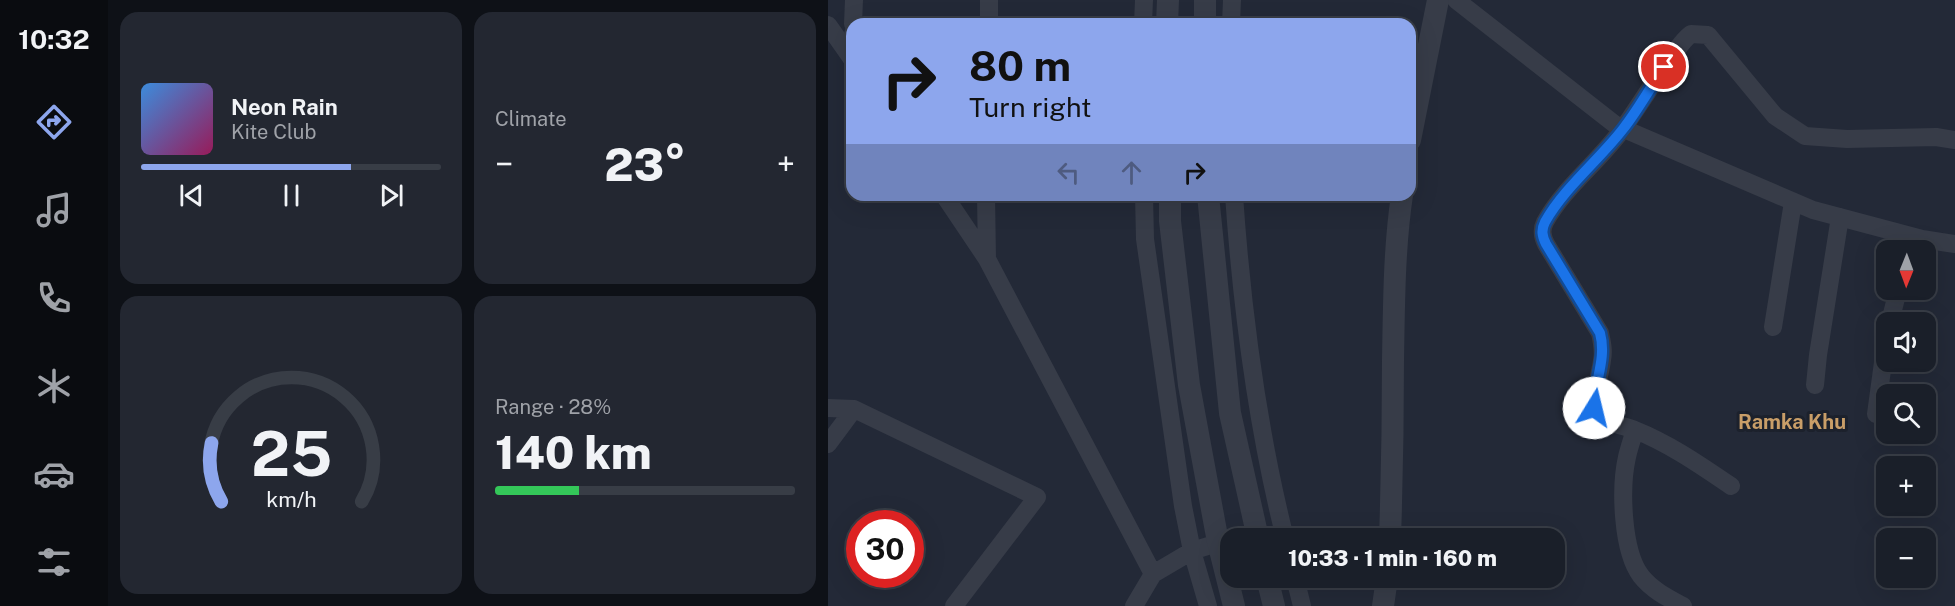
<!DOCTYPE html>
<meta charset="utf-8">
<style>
body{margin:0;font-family:"Public Sans",sans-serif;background:#232731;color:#f1f3f6;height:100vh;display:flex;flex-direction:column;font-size:22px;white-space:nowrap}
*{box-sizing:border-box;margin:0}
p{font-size:20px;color:#9fa2a8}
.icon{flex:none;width:33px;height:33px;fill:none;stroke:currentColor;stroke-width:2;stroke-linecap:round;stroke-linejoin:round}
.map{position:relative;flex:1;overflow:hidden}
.side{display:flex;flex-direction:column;gap:12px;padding:12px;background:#0e1117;width:720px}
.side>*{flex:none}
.hud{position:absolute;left:18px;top:18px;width:570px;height:183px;border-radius:18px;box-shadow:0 6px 24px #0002,0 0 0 2px #383d46;background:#8da6ed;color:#111;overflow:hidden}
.needle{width:39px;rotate:181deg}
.buttons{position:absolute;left:1048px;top:240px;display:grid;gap:12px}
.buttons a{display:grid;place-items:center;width:60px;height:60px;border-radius:12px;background:#1a1f29;box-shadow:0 6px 24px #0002,0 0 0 2px #383d46;font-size:30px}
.speed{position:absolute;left:18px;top:510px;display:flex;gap:12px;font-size:30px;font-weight:700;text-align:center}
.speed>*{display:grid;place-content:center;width:78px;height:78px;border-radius:50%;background:#1a1f29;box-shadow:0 6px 24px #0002,0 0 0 2px #383d46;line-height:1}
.speed .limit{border:9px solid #d22;background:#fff;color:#111}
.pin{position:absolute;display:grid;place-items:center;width:51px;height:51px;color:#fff;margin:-26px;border:3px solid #fff;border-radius:50%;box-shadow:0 2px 6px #0007}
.me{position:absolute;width:66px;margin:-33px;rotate:9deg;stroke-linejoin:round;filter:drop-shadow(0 0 4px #0008)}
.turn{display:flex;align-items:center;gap:21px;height:126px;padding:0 24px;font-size:27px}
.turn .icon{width:78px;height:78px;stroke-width:2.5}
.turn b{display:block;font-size:42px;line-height:51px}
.lanes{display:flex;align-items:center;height:57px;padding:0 24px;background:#0003;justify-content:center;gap:30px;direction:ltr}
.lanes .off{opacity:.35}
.big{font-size:45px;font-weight:800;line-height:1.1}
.side .widget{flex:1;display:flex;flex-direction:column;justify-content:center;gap:9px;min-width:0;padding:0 21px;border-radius:18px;background:#232731}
.side .dial{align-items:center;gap:0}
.dial svg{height:156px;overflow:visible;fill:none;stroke:#383d46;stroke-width:7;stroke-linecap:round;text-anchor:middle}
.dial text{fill:#f1f3f6;stroke:none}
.song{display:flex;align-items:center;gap:18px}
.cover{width:72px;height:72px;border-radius:9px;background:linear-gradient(135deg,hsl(210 70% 55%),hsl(330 70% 35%))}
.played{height:6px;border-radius:3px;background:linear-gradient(90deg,#8da6ed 70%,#383d46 70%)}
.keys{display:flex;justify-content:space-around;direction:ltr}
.heat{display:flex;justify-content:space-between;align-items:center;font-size:33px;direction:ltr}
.charge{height:9px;border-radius:4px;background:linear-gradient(90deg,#34c759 28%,#383d46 0)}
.side .tiles{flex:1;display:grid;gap:12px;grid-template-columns:repeat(2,1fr)}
.trip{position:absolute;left:392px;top:528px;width:345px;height:60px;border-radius:18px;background:#1a1f29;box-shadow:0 6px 24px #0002,0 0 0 2px #383d46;font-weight:800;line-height:60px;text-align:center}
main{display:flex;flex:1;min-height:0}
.menu{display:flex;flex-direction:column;width:108px;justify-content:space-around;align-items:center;background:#0a0c10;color:#9fa2a8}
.menu .icon{width:42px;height:42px}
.menu .current{color:#8da6ed}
.menu b{font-size:27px;color:#f1f3f6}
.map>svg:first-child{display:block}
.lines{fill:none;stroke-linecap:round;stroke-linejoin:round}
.minor{stroke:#373c48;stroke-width:18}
.tertiary{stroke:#373c48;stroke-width:22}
.route-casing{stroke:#114b97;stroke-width:15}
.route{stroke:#1a73e8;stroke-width:10}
.labels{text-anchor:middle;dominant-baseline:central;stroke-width:6;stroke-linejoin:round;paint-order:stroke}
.quarter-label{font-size:20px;font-weight:bold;fill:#c99e68;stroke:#1c212c}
</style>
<main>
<nav class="menu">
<b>10:32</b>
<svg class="icon current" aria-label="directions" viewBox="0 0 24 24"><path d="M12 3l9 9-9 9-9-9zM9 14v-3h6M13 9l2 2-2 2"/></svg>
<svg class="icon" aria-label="music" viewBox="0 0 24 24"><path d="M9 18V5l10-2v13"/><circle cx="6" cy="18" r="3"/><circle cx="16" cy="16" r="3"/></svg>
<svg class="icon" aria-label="phone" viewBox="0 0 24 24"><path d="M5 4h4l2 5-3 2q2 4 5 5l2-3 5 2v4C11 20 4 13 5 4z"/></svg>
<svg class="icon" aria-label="climate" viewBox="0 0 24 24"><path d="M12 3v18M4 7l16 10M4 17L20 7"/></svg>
<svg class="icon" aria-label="car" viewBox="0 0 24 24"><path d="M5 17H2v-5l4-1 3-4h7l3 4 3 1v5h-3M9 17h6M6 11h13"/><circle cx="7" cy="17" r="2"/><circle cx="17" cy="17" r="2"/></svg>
<svg class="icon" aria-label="filters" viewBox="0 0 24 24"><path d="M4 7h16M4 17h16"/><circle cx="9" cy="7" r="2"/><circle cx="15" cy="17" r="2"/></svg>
</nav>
<section class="side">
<div class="tiles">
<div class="widget">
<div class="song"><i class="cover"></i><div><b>Neon Rain</b><p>Kite Club</p></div></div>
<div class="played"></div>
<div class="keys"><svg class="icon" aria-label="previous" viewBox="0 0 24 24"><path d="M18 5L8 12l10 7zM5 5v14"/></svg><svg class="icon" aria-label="pause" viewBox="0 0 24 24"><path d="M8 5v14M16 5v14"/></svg><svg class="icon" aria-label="next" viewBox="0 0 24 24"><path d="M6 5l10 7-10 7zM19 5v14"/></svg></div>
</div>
<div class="widget"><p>Climate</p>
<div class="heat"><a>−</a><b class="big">23°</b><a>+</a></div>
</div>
<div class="widget dial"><svg viewBox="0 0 100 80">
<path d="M14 69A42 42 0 1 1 86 69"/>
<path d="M14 69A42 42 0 0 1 9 39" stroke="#8da6ed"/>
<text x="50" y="56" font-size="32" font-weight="700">25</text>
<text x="50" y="72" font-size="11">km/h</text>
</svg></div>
<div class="widget"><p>Range · 28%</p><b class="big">140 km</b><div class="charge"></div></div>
</div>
</section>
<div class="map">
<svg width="1127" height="606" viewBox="0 0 1127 606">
<rect width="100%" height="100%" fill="#232937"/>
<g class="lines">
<path class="minor" d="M 628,0 L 789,126 L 985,210 L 1094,239 L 1127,244
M 25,24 L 26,0
M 161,24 L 161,0
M 315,24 L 316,0
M 403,24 L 404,0
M 0,25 L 24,59
M 116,195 L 159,259 L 325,574
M 158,195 L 159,259
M 316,195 L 317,239 L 355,506 L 364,551 L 380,606
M 406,195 C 414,311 429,426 457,538
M 1062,322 L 1070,290
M 945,327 L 965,202
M 987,385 L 990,355 L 1012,217
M 0,408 L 26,409 L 209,497 L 126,606
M 1048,414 L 1059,333
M 807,430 C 804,439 801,448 799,457 C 792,488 794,551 813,576 C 824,590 840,598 855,606
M 0,444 L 26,409
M 903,486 C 872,465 842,444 807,430 C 797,426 770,421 767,410 C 763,399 773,373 774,360 C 776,351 774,342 772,333 L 718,244 C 714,236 713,230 717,222 C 737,186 773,160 796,127 C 813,103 828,78 845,55 C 851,47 855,40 863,34 L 880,35 L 947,116 L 977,136 L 1019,139 L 1108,137 L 1127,140
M 467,578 L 474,606
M 306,606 L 325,574 L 364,551 L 402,539"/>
<path class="tertiary" d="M 377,0 L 377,24
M 339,24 L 340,0
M 582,140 L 610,0
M 342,195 L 342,221 L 361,385 L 390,542 L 406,606
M 380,195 L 402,413 L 430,538
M 562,538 C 564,479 565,419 565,360 C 566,305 566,249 574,195
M 439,578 L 446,606
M 555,606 L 559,578"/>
</g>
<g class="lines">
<defs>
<path id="route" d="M 766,408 C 766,382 779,359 772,333 L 718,244 C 714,236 713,230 717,222 C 736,188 771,160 795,129 C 810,110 822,88 836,67"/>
</defs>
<use href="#route" class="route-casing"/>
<use href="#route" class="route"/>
</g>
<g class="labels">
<g class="quarter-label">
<text x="964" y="422">Ramka Khu</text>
</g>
</g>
</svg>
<div class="buttons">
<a><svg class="needle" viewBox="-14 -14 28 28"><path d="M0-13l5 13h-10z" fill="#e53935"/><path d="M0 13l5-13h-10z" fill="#9fa2a8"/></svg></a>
<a><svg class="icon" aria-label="sound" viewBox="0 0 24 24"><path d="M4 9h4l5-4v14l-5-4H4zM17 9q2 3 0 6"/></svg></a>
<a><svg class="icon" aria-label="search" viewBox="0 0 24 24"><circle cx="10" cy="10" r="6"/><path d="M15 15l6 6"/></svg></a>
<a>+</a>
<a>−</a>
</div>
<div class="speed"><div class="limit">30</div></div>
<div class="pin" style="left:836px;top:67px;background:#d93025"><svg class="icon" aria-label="arrive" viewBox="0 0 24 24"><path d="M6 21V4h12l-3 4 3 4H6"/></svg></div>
<svg class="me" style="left:766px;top:408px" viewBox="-20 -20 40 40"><circle r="19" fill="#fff"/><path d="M0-13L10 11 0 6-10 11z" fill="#1a73e8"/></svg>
<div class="trip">10:33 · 1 min · 160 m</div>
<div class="hud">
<div class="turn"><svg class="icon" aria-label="right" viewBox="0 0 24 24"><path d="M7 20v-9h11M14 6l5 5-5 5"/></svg><div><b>80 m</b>Turn right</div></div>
<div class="lanes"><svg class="icon off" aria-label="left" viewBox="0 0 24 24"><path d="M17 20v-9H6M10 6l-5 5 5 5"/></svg><svg class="icon off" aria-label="ahead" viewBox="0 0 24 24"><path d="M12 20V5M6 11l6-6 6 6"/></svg><svg class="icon" aria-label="right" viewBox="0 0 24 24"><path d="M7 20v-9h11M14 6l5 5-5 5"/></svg></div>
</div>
</div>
</main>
